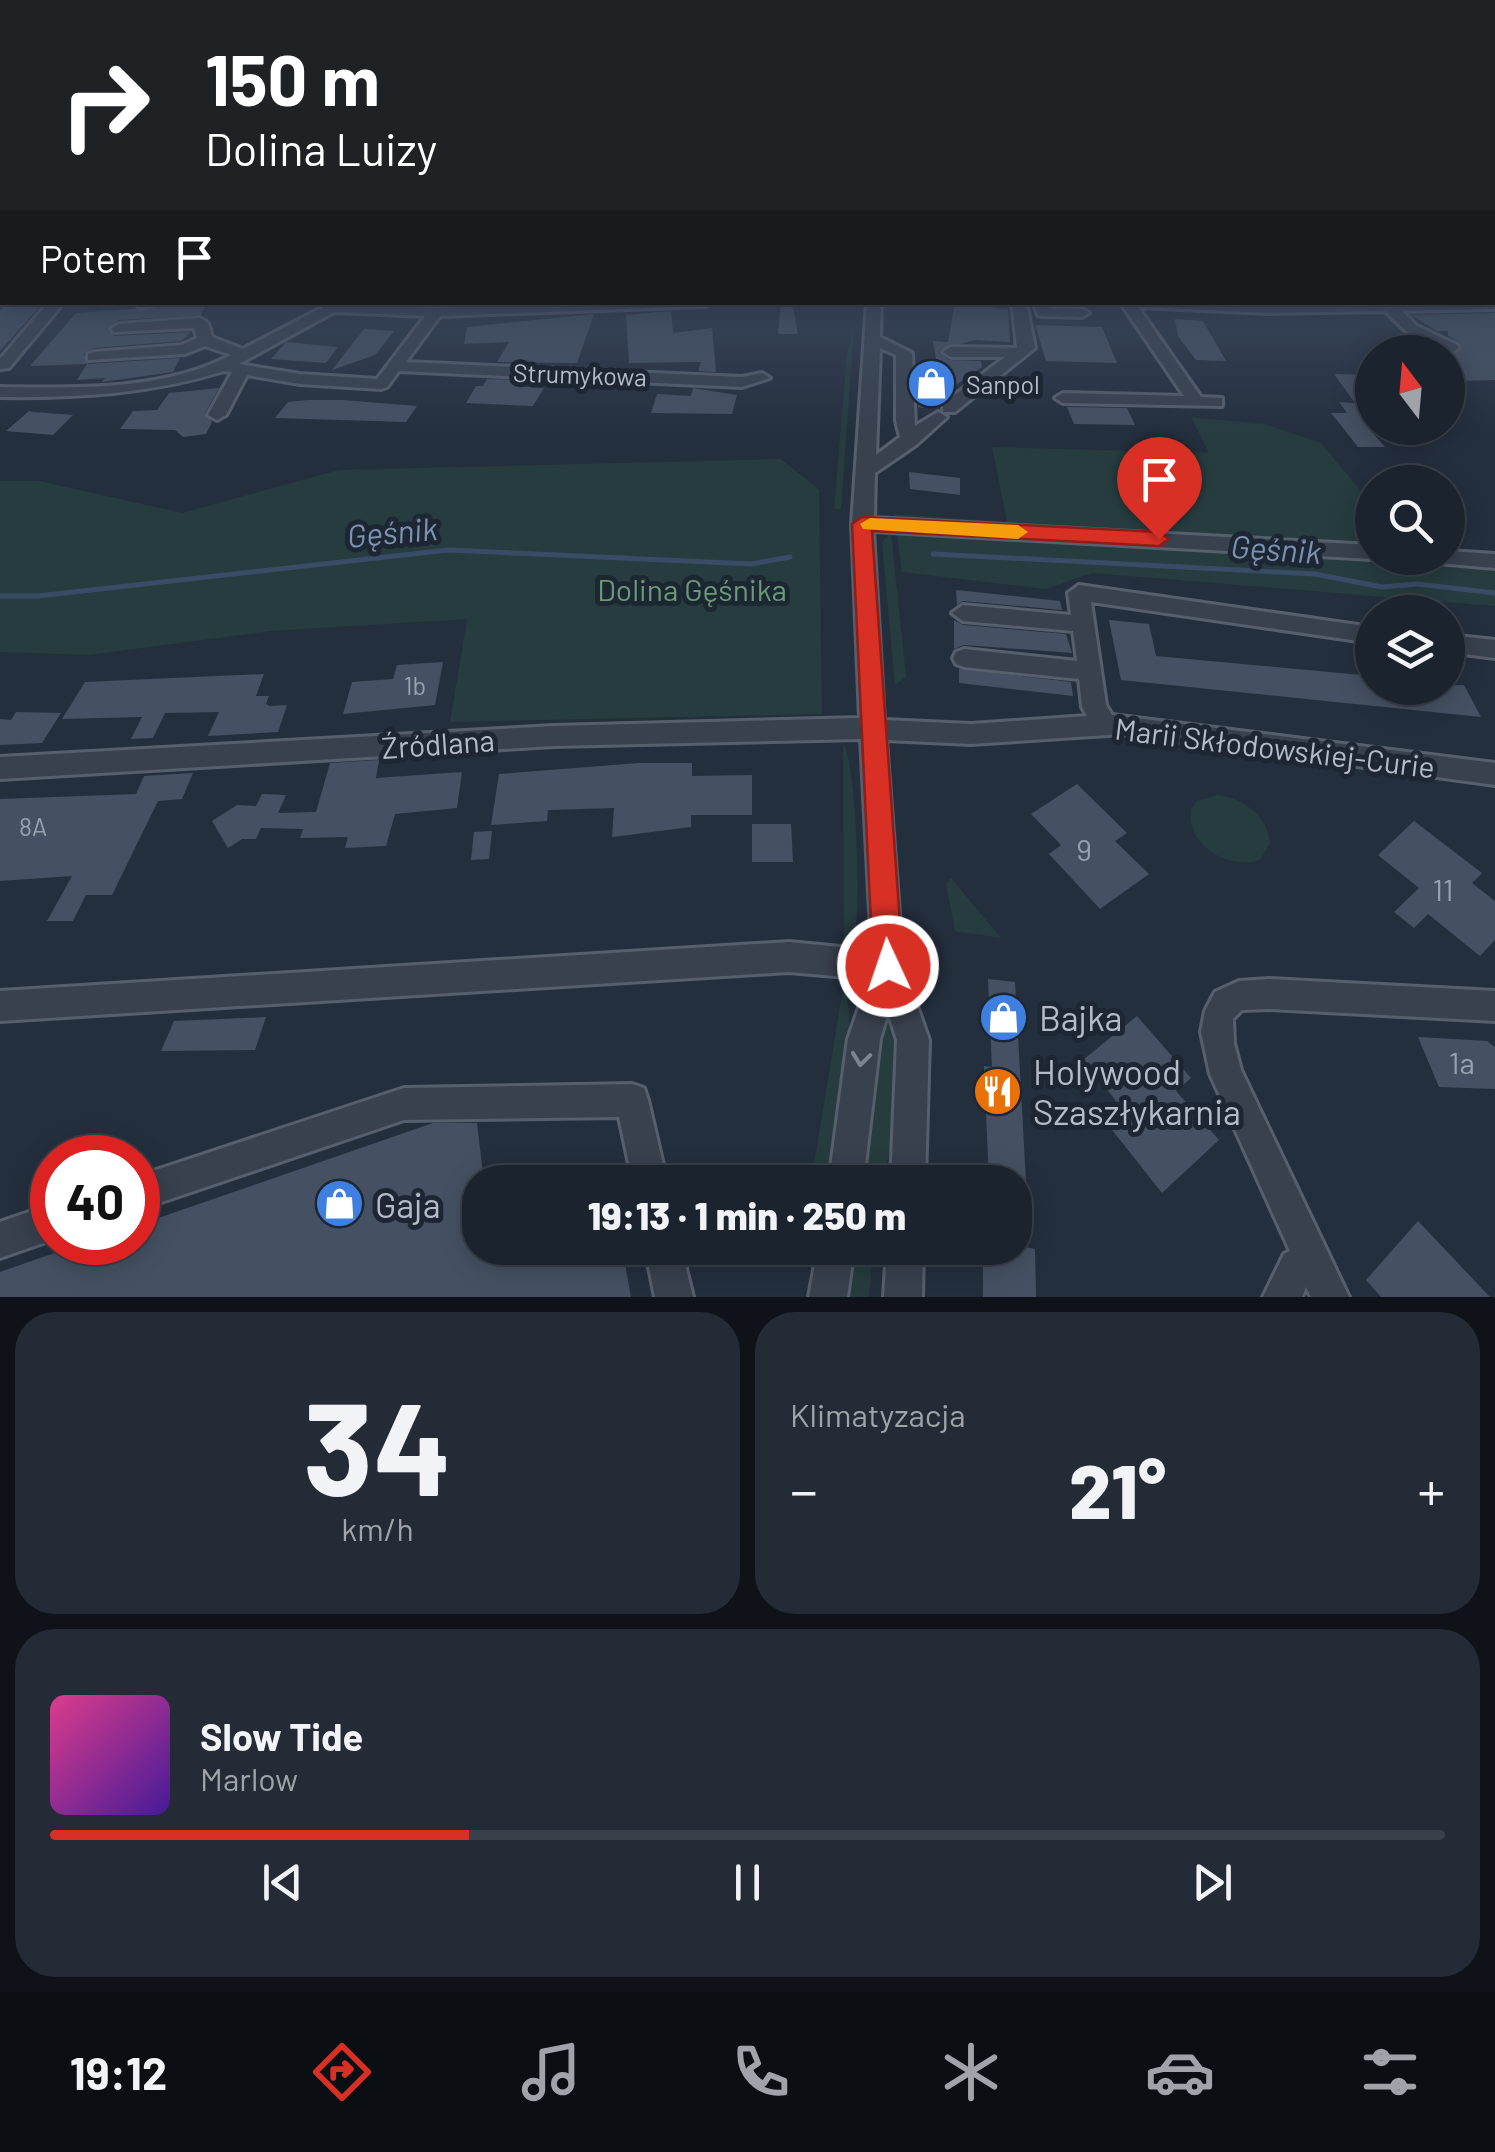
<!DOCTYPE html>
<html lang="pl">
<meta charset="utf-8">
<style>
body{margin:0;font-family:Barlow,sans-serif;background:#242b36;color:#f1f3f6;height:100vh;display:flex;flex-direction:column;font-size:38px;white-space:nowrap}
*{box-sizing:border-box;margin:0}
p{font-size:32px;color:#a0a4aa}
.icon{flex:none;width:55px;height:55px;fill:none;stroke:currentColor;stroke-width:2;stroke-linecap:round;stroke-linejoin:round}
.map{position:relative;height:1297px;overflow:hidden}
.side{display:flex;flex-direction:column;gap:15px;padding:15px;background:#0f1319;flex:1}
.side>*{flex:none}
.top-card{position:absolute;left:0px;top:0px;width:1495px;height:305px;box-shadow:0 5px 25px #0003,0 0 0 2px #39404a;background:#202124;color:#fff;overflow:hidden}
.needle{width:65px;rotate:344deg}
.buttons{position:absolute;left:1355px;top:335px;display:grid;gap:20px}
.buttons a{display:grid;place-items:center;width:110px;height:110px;border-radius:50%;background:#1b232e;box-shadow:0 5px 25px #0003,0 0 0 2px #39404a;font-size:50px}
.speed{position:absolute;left:30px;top:1135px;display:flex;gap:20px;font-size:50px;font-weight:700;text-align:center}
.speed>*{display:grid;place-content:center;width:130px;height:130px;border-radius:50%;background:#1b232e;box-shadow:0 5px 25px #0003,0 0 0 2px #39404a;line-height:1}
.speed .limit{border:15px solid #d22;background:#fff;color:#111}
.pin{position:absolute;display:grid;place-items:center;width:85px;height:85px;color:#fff;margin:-102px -42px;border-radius:50% 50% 50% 0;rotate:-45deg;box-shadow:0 0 10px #0007}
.pin .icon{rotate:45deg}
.me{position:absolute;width:110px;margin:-55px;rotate:357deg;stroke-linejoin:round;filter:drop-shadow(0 0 8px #0008)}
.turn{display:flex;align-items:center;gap:35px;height:210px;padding:0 40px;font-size:45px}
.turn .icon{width:130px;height:130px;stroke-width:2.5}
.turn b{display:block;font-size:70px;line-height:85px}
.then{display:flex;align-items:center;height:95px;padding:0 40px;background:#0003;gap:20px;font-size:38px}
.big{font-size:75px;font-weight:800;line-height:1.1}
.side .tile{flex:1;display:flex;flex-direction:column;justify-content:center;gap:15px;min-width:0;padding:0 35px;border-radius:40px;background:#242b36}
.side .dial{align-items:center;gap:0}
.dial b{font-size:130px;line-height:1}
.song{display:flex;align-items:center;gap:30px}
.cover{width:120px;height:120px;border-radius:15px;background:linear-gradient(135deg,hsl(330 70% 55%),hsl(260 70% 35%))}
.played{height:10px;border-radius:5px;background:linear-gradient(90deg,#d93025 30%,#39404a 30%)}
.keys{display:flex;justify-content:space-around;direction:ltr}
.heat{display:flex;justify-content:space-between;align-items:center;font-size:55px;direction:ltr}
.side .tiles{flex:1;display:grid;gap:15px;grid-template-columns:1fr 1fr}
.tile:last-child{grid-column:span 2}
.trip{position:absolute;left:462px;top:1165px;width:570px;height:100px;border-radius:40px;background:#1b232e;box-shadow:0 5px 25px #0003,0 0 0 2px #39404a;font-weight:800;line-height:100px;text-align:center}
.dock{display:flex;height:160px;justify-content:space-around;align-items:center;background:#0b0e12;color:#a0a4aa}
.dock .icon{width:70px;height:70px}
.dock .on{color:#d93025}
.dock b{font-size:45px;color:#f1f3f6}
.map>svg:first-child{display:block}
.green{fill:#263c3f}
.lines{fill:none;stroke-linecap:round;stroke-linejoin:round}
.stream{stroke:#394c67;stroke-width:5}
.building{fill:#455162}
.minor-casing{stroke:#565f6c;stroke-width:6}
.minor{fill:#38414e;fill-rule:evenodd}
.oneway{stroke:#7c8592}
.route{fill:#d93025;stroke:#8d1f18;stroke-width:2.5}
.slow{fill:#f59e0b}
.labels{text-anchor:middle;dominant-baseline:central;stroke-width:10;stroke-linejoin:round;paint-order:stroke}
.far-street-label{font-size:25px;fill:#b4bcc9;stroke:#1d2633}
.far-poi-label{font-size:25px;fill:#b4bcc9;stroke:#1d2633;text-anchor:start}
.number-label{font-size:25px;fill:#98a1af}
.park-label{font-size:30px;fill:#6b9a76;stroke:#1d2633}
.street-label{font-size:30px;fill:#b4bcc9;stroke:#1d2633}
.near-number-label{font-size:30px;fill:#98a1af}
.water-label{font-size:32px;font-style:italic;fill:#7c92b1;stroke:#1d2633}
.near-poi-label{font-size:35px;fill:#b4bcc9;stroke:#1d2633;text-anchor:start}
</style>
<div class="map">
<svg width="1495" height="1297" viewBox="0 0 1495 1297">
<rect width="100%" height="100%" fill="#242f3e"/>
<path class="green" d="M 854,327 L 841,509 L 834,509 L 847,355 Z
M 1191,417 L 1264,424 L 1321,443 L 1372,504 L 1372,558 L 1448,557 L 1495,566 L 1495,606 L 1092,573 L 1046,589 L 902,572 L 894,514 L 1007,522 L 992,447 L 1209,453 Z
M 781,459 L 819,490 L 822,714 L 450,722 L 467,619 L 271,631 L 88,655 L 0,652 L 0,481 L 39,481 L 182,513 L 339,470 Z
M 891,532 L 906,677 L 895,685 L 882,542 Z
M 843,744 C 856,759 862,914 854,935 C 852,943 850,943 844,947 Z
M 1217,795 C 1244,799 1267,815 1270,843 L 1260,860 C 1227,870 1186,846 1191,809 L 1197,801 Z
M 951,878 L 1001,938 L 955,931 L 946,884 Z
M 843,988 C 861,1014 834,1148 824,1182 L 811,1182 Z
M 885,1001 C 908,1054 895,1127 883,1182 L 863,1182 Z
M 854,1248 L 873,1248 L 869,1297 L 848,1297 Z"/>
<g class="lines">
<path class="stream" d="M 933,554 L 1315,574 L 1382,587 L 1417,584 L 1495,593
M 0,596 L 38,596 L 448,550 L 751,564 L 790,557"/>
</g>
<path class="building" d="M 9,302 L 44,302 L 0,351 L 0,311 Z
M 781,302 L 792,302 L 798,334 L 778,334 Z
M 955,302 L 993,302 L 993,308 L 1008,309 L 1010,342 L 976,340 L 941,349 L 939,353 L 949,360 L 981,361 L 982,367 L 923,408 L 918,407 L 917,372 L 923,373 L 919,366 L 937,364 L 933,341 L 948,342 Z
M 206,304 L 201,315 L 119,320 L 107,329 L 114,336 L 191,332 L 181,341 L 94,348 L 84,354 L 88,364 L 180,358 L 173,372 L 102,382 L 105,378 L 77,380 L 87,364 L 30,366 L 76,313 Z
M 671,311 L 673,333 L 712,328 L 716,372 L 698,371 L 701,362 L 629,363 L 626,315 Z
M 1495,313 L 1495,380 L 1456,381 L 1448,373 L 1448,355 L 1461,351 L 1460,343 L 1448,336 L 1448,331 L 1437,331 L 1411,315 Z
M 594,314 L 577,363 L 497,362 L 509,342 L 464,344 L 467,327 Z
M 1175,319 L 1203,321 L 1226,361 L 1196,360 L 1178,336 Z
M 1035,325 L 1102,327 L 1117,363 L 1046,361 Z
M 364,329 L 394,331 L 375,355 L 332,370 Z
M 286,342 L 338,347 L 326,363 L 271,359 Z
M 1334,374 L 1372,375 L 1372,432 L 1385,447 L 1358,447 L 1331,413 L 1347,413 L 1339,402 L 1355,403 Z
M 487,379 L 515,380 L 515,386 L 544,388 L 533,406 L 466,403 L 476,386 L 483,386 Z
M 219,388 L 205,413 L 212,422 L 206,434 L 183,437 L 175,430 L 120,429 L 133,411 L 157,410 L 169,393 Z
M 693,388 L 737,395 L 732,414 L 651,413 L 657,394 L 691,396 Z
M 307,400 L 343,400 L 417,406 L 406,422 L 275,418 L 288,402 Z
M 1067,407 L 1127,408 L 1135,425 L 1074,424 Z
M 29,411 L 34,412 L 73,415 L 53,435 L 6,431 Z
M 909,472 L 960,478 L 960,495 L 910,489 Z
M 956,590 L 1060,601 L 1062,610 L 963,601 L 957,605 Z
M 954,620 L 963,625 L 1066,634 L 1072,653 L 964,645 L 954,649 Z
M 1109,620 L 1149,624 L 1156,656 L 1372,676 L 1372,688 L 1464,685 L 1481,717 L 1121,680 Z
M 443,662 L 435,705 L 343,714 L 352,682 L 393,679 L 397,665 Z
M 959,669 L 1071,682 L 1073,696 L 959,683 Z
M 264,674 L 256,696 L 269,696 L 266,704 L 270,706 L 287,705 L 278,732 L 208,736 L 219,712 L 165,713 L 153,738 L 131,739 L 142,717 L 62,719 L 85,682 Z
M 16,712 L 61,713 L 42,743 L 0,745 L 0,719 L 11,720 Z
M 379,760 L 376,778 L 462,772 L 457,808 L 395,814 L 386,846 L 345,848 L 348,837 L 300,838 L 303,829 L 261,828 L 256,839 L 242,839 L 228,848 L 212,821 L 237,805 L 256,806 L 262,794 L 286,795 L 278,813 L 316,812 L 330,763 Z
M 639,763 L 692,763 L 692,776 L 752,775 L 752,815 L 691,815 L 691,827 L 612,837 L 614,808 L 548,810 L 547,821 L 491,825 L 499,774 Z
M 193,773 L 182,799 L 158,801 L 112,895 L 86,895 L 73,921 L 47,921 L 72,876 L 0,881 L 0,799 L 136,794 L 144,776 Z
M 1077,784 L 1127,833 L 1115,841 L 1149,874 L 1100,909 L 1049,854 L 1061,845 L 1031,814 Z
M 1414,821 L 1482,873 L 1472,883 L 1495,901 L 1495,940 L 1480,956 L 1428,914 L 1414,928 L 1394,912 L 1419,888 L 1378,855 Z
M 752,824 L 791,824 L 793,862 L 752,862 Z
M 492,831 L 489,859 L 471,860 L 474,832 Z
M 988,979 L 1015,982 L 1026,1182 L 989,1182 L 984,1066 L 992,1067 Z
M 1137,1016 L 1191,1078 L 1176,1091 L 1219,1140 L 1162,1193 L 1105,1121 L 1121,1107 L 1083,1060 Z
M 266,1017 L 255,1050 L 161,1051 L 174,1021 Z
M 1418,1037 L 1487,1041 L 1495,1047 L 1495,1089 L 1439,1087 Z
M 433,1123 L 477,1123 L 484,1182 L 480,1182 L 480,1248 L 622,1248 L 631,1297 L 0,1297 L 0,1272 L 86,1242 L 138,1242 L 138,1225 Z
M 1418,1221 L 1490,1297 L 1381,1297 L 1366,1280 Z
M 1015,1245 L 1035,1249 L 1036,1297 L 983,1297 L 983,1248 Z"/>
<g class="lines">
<defs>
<path id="minor" d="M 0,270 L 2,270 L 2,278 L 0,278 Z
M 1492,301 L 1495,309 L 1402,311 L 1417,326 L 1457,345 L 1459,348 L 1451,353 L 1407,332 L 1385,311 L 1269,313 L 1138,307 L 1201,397 L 1222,398 L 1222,406 L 1063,403 L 1055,398 L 1063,393 L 1184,396 L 1120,302 L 1269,305 Z
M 49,302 L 64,302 L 9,368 L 0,369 L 0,359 Z
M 134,302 L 167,302 L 140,308 Z
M 573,302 L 713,302 L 706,306 L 440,316 L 406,362 L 742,377 L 762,373 L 770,378 L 742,387 L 399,371 L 387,387 L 381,389 L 300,384 L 247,375 L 226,415 L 217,420 L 208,415 L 232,372 L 224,371 C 151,394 76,398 0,397 L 0,387 C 74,388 164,391 231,355 L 205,346 L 185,354 L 88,360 L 88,354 L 94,352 L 182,345 L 197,338 L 194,328 L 114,332 L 111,329 L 119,324 L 200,318 L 208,323 L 212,337 L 243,349 L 331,303 L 436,308 ZM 334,312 L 425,316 L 377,379 L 300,374 L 239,364 Z
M 867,302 L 881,302 L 880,337 L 912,353 L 915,426 L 938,412 L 947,417 L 916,445 L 875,473 L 874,518 L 1372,545 L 1372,558 L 1377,558 L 1372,559 L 873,531 L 884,720 L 971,724 L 1087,716 L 1082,707 L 1079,679 L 964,667 L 956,664 L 953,658 L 956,652 L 964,649 L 1077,661 L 1073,631 L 963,621 L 952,613 L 963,605 L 1071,615 L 1068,593 L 1079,585 L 1372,627 L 1372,643 L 1091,602 L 1106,705 L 1112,715 L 1495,763 L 1495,785 L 1123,734 L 971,744 L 886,740 L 903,966 L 929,1040 L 925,1182 L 891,1182 L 897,1040 L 888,1012 L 880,1039 L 863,1182 L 829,1182 L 848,1039 L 869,979 L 789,972 L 0,1021 L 0,991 L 789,942 L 872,950 L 861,739 L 554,746 L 0,779 L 0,757 L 554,726 L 860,718 L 852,524 ZM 880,348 L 896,355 L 896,421 L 900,437 L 876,455 Z
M 1012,302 L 1026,302 L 1035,348 L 955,412 L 943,412 L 943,404 L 1005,357 L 951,357 L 943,352 L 951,347 L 1017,348 Z
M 1033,302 L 1047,302 L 1049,308 L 1082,309 L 1089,313 L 1082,317 L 1043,316 L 1038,315 Z
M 1448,551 L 1495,554 L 1495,568 L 1437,563 L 1434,558 L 1448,558 Z
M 1448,635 L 1495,640 L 1495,658 L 1448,652 Z
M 1269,979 L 1495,991 L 1495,1021 L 1269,1009 L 1242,1010 L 1233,1019 L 1234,1043 L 1241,1070 L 1349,1297 L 1311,1297 L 1306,1287 L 1302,1297 L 1263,1297 L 1284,1254 L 1290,1251 L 1210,1074 L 1201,1032 L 1205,1011 L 1215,992 L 1239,981 Z
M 632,1084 L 644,1088 L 648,1100 L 667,1182 L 633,1182 L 619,1117 L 404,1120 L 138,1210 L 138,1176 L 404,1088 Z
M 52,1204 L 52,1240 L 0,1258 L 0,1222 Z
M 645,1248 L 681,1248 L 693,1297 L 655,1297 Z
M 818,1248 L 854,1248 L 847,1297 L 809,1297 Z
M 887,1248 L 923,1248 L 922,1297 L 884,1297 Z"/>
</defs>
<use href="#minor" class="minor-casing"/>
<use href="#minor" class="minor"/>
</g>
<defs><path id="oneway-chevron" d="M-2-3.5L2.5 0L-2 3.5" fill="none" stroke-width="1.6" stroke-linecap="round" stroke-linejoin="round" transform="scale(2.5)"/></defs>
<use class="oneway" href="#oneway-chevron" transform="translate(861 1059) rotate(97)"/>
<linearGradient id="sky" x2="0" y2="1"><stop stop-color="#141a22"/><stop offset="0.58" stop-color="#3f4d63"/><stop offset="1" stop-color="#3f4d63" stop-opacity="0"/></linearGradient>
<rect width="1495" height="433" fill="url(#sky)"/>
<path class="route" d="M 862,517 L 1159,532 L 1169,539 L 1159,546 L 872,531 L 903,966 L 899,977 L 888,981 L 878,977 L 873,966 L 852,524 Z"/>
<path class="slow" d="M 870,518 L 1018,525 L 1028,532 L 1018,539 L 863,529 L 860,524 Z"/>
<defs>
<symbol id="shop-disc" viewBox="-11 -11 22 22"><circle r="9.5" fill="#3f7fe0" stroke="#1d2633"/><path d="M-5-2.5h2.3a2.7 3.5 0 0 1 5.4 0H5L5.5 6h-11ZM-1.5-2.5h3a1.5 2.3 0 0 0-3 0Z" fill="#fff"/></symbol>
<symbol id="restaurant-disc" viewBox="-11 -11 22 22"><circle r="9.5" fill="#e8710a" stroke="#1d2633"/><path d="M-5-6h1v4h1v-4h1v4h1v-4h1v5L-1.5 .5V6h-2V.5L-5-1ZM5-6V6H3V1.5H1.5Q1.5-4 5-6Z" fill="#fff"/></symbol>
</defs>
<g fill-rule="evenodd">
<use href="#shop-disc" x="904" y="356" width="55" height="55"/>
<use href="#shop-disc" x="976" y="990" width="55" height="55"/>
<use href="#restaurant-disc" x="970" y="1064" width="55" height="55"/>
<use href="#shop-disc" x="312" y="1176" width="55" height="55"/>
</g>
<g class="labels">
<g class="far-street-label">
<text transform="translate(580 374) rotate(2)">Strumykowa</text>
</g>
<g class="far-poi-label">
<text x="966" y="384">Sanpol</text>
</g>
<g class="number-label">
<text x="415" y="685">1b</text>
<text x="33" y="826">8A</text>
</g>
<g class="park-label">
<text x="692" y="589">Dolina Gęśnika</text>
</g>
<g class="street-label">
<text transform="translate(438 743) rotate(-4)">Źródlana</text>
<text transform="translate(1275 747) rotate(7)">Marii Skłodowskiej-Curie</text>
</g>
<g class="near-number-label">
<text x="1084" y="849">9</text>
<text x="1443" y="889">11</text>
<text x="1462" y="1062">1a</text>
</g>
<g class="water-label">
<text transform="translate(392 531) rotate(-5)">Gęśnik</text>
<text transform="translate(1276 548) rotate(4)">Gęśnik</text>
</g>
<g class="near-poi-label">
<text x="1039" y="1017">Bajka</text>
<text x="1033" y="1071">Holywood<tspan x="1033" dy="40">Szaszłykarnia</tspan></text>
<text x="375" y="1204">Gaja</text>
</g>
</g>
</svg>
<div class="buttons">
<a><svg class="needle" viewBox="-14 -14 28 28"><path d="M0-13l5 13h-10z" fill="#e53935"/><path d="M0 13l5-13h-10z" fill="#a0a4aa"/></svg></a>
<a><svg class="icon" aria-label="search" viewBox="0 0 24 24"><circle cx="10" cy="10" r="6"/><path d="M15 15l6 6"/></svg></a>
<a><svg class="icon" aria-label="layers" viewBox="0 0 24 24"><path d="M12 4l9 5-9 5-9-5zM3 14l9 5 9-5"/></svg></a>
</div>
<div class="speed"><div class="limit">40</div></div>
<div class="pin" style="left:1159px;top:539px;background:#d93025"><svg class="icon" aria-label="arrive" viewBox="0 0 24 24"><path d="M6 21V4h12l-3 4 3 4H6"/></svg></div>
<svg class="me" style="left:888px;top:966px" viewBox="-20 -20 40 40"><circle r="17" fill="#d93025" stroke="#fff" stroke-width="3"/><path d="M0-11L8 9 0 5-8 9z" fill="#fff"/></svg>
<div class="trip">19:13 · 1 min · 250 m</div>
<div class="top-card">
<div class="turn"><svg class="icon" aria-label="right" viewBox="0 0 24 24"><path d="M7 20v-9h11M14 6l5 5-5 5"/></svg><div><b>150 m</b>Dolina Luizy</div></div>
<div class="then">Potem<svg class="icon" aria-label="arrive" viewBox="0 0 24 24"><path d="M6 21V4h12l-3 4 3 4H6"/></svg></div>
</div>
</div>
<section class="side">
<div class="tiles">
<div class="tile dial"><b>34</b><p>km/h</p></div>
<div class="tile"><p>Klimatyzacja</p>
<div class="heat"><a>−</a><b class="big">21°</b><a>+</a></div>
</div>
<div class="tile">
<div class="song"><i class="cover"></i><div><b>Slow Tide</b><p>Marlow</p></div></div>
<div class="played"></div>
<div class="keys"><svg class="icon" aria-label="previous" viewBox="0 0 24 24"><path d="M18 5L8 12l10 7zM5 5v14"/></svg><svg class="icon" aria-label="pause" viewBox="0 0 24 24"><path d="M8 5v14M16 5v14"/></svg><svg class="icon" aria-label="next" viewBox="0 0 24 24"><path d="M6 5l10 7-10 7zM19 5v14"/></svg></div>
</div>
</div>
</section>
<nav class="dock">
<b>19:12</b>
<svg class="icon on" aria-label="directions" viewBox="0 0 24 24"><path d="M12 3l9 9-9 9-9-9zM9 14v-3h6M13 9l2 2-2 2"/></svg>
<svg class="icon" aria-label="music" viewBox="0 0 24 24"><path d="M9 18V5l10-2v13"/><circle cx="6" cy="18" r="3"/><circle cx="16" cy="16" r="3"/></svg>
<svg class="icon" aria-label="phone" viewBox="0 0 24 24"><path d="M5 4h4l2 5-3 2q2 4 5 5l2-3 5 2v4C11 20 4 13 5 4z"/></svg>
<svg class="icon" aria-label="climate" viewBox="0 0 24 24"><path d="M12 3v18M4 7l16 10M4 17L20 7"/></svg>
<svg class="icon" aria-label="car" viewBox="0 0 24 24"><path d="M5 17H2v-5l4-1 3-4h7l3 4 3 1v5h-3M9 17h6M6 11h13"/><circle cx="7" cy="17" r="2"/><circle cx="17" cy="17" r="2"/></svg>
<svg class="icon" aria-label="filters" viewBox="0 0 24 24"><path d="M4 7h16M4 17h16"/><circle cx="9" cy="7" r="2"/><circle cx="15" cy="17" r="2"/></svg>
</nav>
